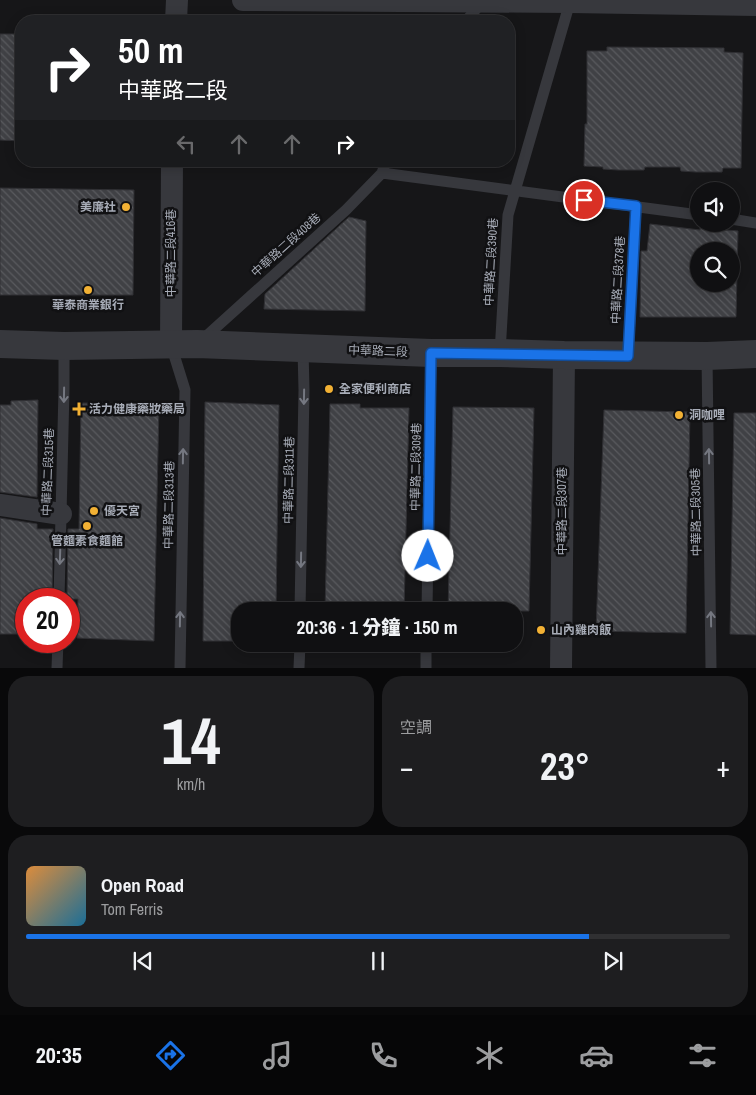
<!DOCTYPE html>
<html lang="zh-TW">
<meta charset="utf-8">
<style>
body{margin:0;font-family:"Archivo Narrow","Noto Sans TC",sans-serif;background:#1e1e20;color:#f1f3f6;height:100vh;display:flex;flex-direction:column;font-size:19px;white-space:nowrap}
*{box-sizing:border-box;margin:0}
p{font-size:16px;color:#9c9d9f}
.icon{flex:none;width:28px;height:28px;fill:none;stroke:currentColor;stroke-width:2;stroke-linecap:round;stroke-linejoin:round}
.map{position:relative;height:668px;overflow:hidden}
.sheet{display:flex;flex-direction:column;gap:8px;padding:8px;background:#09090a;flex:1}
.sheet>*{flex:none}
.guide{position:absolute;left:15px;top:15px;width:500px;height:152px;border-radius:20px;box-shadow:0 2px 12px #0003,0 0 0 1px #303032;background:#202124;color:#fff;overflow:hidden}
.buttons{position:absolute;left:690px;top:182px;display:grid;gap:10px}
.buttons a{display:grid;place-items:center;width:50px;height:50px;border-radius:50%;background:#101012;box-shadow:0 2px 12px #0003,0 0 0 1px #303032;font-size:25px}
.speed{position:absolute;left:15px;top:588px;display:flex;gap:10px;font-size:25px;font-weight:700;text-align:center}
.speed>*{display:grid;place-content:center;width:65px;height:65px;border-radius:50%;background:#101012;box-shadow:0 2px 12px #0003,0 0 0 1px #303032;line-height:1}
.speed .limit{border:8px solid #d22;background:#fff;color:#111}
.pin{position:absolute;display:grid;place-items:center;width:42px;height:42px;color:#fff;margin:-21px;border:2px solid #fff;border-radius:50%;box-shadow:0 1px 5px #0007}
.me{position:absolute;width:55px;margin:-28px;rotate:1deg;stroke-linejoin:round;filter:drop-shadow(0 0 4px #0008)}
.turn{display:flex;align-items:center;gap:18px;height:105px;padding:0 20px;font-size:22px}
.turn .icon{width:65px;height:65px;stroke-width:2.5}
.turn b{display:block;font-size:35px;line-height:42px}
.lanes{display:flex;align-items:center;height:48px;padding:0 20px;background:#0003;justify-content:center;gap:25px;direction:ltr}
.lanes .off{opacity:.35}
.big{font-size:38px;font-weight:800;line-height:1.1}
.sheet .tile{flex:1;display:flex;flex-direction:column;justify-content:center;gap:8px;min-width:0;padding:0 18px;border-radius:20px;background:#1e1e20}
.sheet .dial{align-items:center;gap:0}
.dial b{font-size:65px;line-height:1}
.song{display:flex;align-items:center;gap:15px}
.cover{width:60px;height:60px;border-radius:8px;background:linear-gradient(135deg,hsl(30 70% 55%),hsl(200 70% 35%))}
.played{height:5px;border-radius:2px;background:linear-gradient(90deg,#1a73e8 80%,#303032 80%)}
.keys{display:flex;justify-content:space-around;direction:ltr}
.heat{display:flex;justify-content:space-between;align-items:center;font-size:28px;direction:ltr}
.sheet .tiles{flex:1;display:grid;gap:8px;grid-template-columns:1fr 1fr}
.tile:last-child{grid-column:span 2}
.trip{position:absolute;left:231px;top:602px;width:292px;height:50px;border-radius:20px;background:#101012;box-shadow:0 2px 12px #0003,0 0 0 1px #303032;font-weight:800;line-height:50px;text-align:center}
.tab-bar{display:flex;height:80px;justify-content:space-around;align-items:center;background:#060607;color:#9c9d9f}
.tab-bar .icon{width:35px;height:35px}
.tab-bar .current{color:#1a73e8}
.tab-bar b{font-size:22px;color:#f1f3f6}
.map>svg:first-child{display:block}
.building{fill:url(#building-back-hatch);stroke:#303034;fill-rule:evenodd}
.lines{fill:none;stroke-linecap:round;stroke-linejoin:round}
.service{stroke:#37383d;stroke-width:11}
.minor{stroke:#37383d;stroke-width:22}
.tertiary{stroke:#37383d;stroke-width:28}
.oneway{stroke:#757881}
.route-casing{stroke:#114b97;stroke-width:12}
.route{stroke:#1a73e8;stroke-width:9}
.poi-dot{fill:#f2b134;stroke:#111113;stroke-width:2}
.labels{text-anchor:middle;dominant-baseline:central;stroke-width:5;stroke-linejoin:round;paint-order:stroke}
.poi-label{font-size:12px;font-weight:bold;fill:#a8adb8;stroke:#111113;text-anchor:start}
.street-label{font-size:12px;fill:#a8adb8;stroke:#111113}
</style>
<div class="map">
<svg width="756" height="668" viewBox="0 0 756 668">
<defs>
<pattern id="building-back-hatch" width="6" height="6" patternUnits="userSpaceOnUse" patternTransform="scale(1.25)"><rect width="6" height="6" fill="#404145"/><path d="M-1 5l2 2M0 0l6 6M5-1l2 2" fill="none" stroke="#595a5e"/></pattern>
</defs>
<rect width="100%" height="100%" fill="#161618"/>
<path class="building" d="M 0,34 L 21,34 L 21,141 L 0,140 Z
M 607,47 L 724,48 L 724,52 L 743,53 L 741,168 L 723,168 L 722,172 L 696,172 L 681,171 L 680,167 L 645,167 L 644,170 L 618,170 L 603,169 L 603,167 L 584,166 L 585,124 L 587,124 L 587,51 L 607,51 Z
M 0,188 L 134,190 L 133,295 L 0,295 Z
M 349,217 L 366,221 L 365,311 L 264,309 L 265,294 Z
M 650,224 L 700,230 L 700,228 L 738,231 L 736,317 L 640,317 L 641,251 L 647,251 ZM 699,251 L 731,251 L 731,284 L 699,284 Z
M 38,400 L 37,497 L 0,492 L 0,405 L 11,405 L 11,401 Z
M 205,402 L 279,405 L 276,611 L 234,611 L 233,641 L 203,641 Z
M 81,403 L 159,404 L 154,641 L 77,638 L 78,599 L 67,599 L 68,529 L 79,529 Z
M 330,404 L 360,404 L 360,408 L 409,408 L 404,611 L 325,611 Z
M 453,407 L 534,408 L 529,611 L 448,611 Z
M 604,410 L 690,412 L 686,633 L 596,631 Z
M 734,413 L 756,413 L 756,635 L 730,634 Z
M 0,518 L 37,524 L 37,529 L 53,529 L 52,599 L 26,599 L 26,634 L 0,634 Z"/>
<g class="lines">
<path class="service" d="M 466,21 L 482,2
M 382,173 L 699,215
M 731,219 L 756,223
M 202,340 L 346,210 L 382,173 L 386,161
M 171,345 L 185,390 L 180,668
M 500,353 L 508,215 L 570,2
M 628,356 L 636,207
M 707,356 L 711,668
M 59,599 L 64,389 L 64,346
M 300,611 L 304,390 L 303,349
M 427,611 L 431,353
M 57,668 L 58,641
M 299,668 L 300,644
M 426,668 L 426,644"/>
<path class="minor" d="M 243,0 L 570,2 L 756,5
M 176,21 L 177,0
M 171,345 L 172,161
M 0,505 L 61,514
M 561,668 L 564,355"/>
<path class="tertiary" d="M 0,344 L 64,346 L 197,344 L 431,353 L 500,353 L 564,355 L 707,356 L 756,354"/>
</g>
<defs><path id="oneway-shaft" d="M-6 0H5M1.5-3L5.5 0L1.5 3" fill="none" stroke-width="1.6" stroke-linecap="round" stroke-linejoin="round" transform="scale(1.25)"/></defs>
<g class="oneway">
<use href="#oneway-shaft" transform="translate(64 395) rotate(91)"/>
<use href="#oneway-shaft" transform="translate(304 397) rotate(91)"/>
<use href="#oneway-shaft" transform="translate(183 456) rotate(-89)"/>
<use href="#oneway-shaft" transform="translate(709 456) rotate(-91)"/>
<use href="#oneway-shaft" transform="translate(60 557) rotate(92)"/>
<use href="#oneway-shaft" transform="translate(301 560) rotate(91)"/>
<use href="#oneway-shaft" transform="translate(180 619) rotate(-89)"/>
<use href="#oneway-shaft" transform="translate(711 619) rotate(-91)"/>
</g>
<g class="lines">
<defs>
<path id="route" d="M 428,556 L 431,353 L 628,356 L 636,206 L 584,200"/>
</defs>
<use href="#route" class="route-casing"/>
<use href="#route" class="route"/>
</g>
<g class="poi-dot">
<circle cx="126" cy="207" r="5"/>
<circle cx="88" cy="290" r="5"/>
<circle cx="329" cy="389" r="5"/>
<path d="M76.5 401.5h5v5h5v5h-5v5h-5v-5h-5v-5h5z"/>
<circle cx="679" cy="415" r="5"/>
<circle cx="94" cy="511" r="5"/>
<circle cx="87" cy="526" r="5"/>
<circle cx="541" cy="630" r="5"/>
</g>
<g class="labels">
<g class="poi-label">
<text x="116" y="207" text-anchor="end">美廉社</text>
<text x="88" y="305" text-anchor="middle">華泰商業銀行</text>
<text x="339" y="389">全家便利商店</text>
<text x="89" y="409">活力健康藥妝藥局</text>
<text x="689" y="415">洞咖哩</text>
<text x="104" y="511">優天宮</text>
<text x="87" y="541" text-anchor="middle">管麵素食麵館</text>
<text x="551" y="630">山內雞肉飯</text>
</g>
<g class="street-label">
<text transform="translate(286 245) rotate(-42)">中華路二段408巷</text>
<text transform="translate(171 253) rotate(-90)">中華路二段416巷</text>
<text transform="translate(491 262) rotate(-87)">中華路二段390巷</text>
<text transform="translate(618 280) rotate(-87)">中華路二段378巷</text>
<text transform="translate(378 351) rotate(2)">中華路二段</text>
<text transform="translate(416 467) rotate(-89)">中華路二段309巷</text>
<text transform="translate(48 472) rotate(-88)">中華路二段315巷</text>
<text transform="translate(289 480) rotate(-89)">中華路二段311巷</text>
<text transform="translate(169 505) rotate(-89)">中華路二段313巷</text>
<text transform="translate(562 511) rotate(-90)">中華路二段307巷</text>
<text transform="translate(696 512) rotate(-91)">中華路二段305巷</text>
</g>
</g>
</svg>
<div class="buttons">
<a><svg class="icon" aria-label="sound" viewBox="0 0 24 24"><path d="M4 9h4l5-4v14l-5-4H4zM17 9q2 3 0 6"/></svg></a>
<a><svg class="icon" aria-label="search" viewBox="0 0 24 24"><circle cx="10" cy="10" r="6"/><path d="M15 15l6 6"/></svg></a>
</div>
<div class="speed"><div class="limit">20</div></div>
<div class="pin" style="left:584px;top:200px;background:#d93025"><svg class="icon" aria-label="arrive" viewBox="0 0 24 24"><path d="M6 21V4h12l-3 4 3 4H6"/></svg></div>
<svg class="me" style="left:428px;top:556px" viewBox="-20 -20 40 40"><circle r="19" fill="#fff"/><path d="M0-13L10 11 0 6-10 11z" fill="#1a73e8"/></svg>
<div class="trip">20:36 · 1 分鐘 · 150 m</div>
<div class="guide">
<div class="turn"><svg class="icon" aria-label="right" viewBox="0 0 24 24"><path d="M7 20v-9h11M14 6l5 5-5 5"/></svg><div><b>50 m</b>中華路二段</div></div>
<div class="lanes"><svg class="icon off" aria-label="left" viewBox="0 0 24 24"><path d="M17 20v-9H6M10 6l-5 5 5 5"/></svg><svg class="icon off" aria-label="ahead" viewBox="0 0 24 24"><path d="M12 20V5M6 11l6-6 6 6"/></svg><svg class="icon off" aria-label="ahead" viewBox="0 0 24 24"><path d="M12 20V5M6 11l6-6 6 6"/></svg><svg class="icon" aria-label="right" viewBox="0 0 24 24"><path d="M7 20v-9h11M14 6l5 5-5 5"/></svg></div>
</div>
</div>
<section class="sheet">
<div class="tiles">
<div class="tile dial"><b>14</b><p>km/h</p></div>
<div class="tile"><p>空調</p>
<div class="heat"><a>−</a><b class="big">23°</b><a>+</a></div>
</div>
<div class="tile">
<div class="song"><i class="cover"></i><div><b>Open Road</b><p>Tom Ferris</p></div></div>
<div class="played"></div>
<div class="keys"><svg class="icon" aria-label="previous" viewBox="0 0 24 24"><path d="M18 5L8 12l10 7zM5 5v14"/></svg><svg class="icon" aria-label="pause" viewBox="0 0 24 24"><path d="M8 5v14M16 5v14"/></svg><svg class="icon" aria-label="next" viewBox="0 0 24 24"><path d="M6 5l10 7-10 7zM19 5v14"/></svg></div>
</div>
</div>
</section>
<nav class="tab-bar">
<b>20:35</b>
<svg class="icon current" aria-label="directions" viewBox="0 0 24 24"><path d="M12 3l9 9-9 9-9-9zM9 14v-3h6M13 9l2 2-2 2"/></svg>
<svg class="icon" aria-label="music" viewBox="0 0 24 24"><path d="M9 18V5l10-2v13"/><circle cx="6" cy="18" r="3"/><circle cx="16" cy="16" r="3"/></svg>
<svg class="icon" aria-label="phone" viewBox="0 0 24 24"><path d="M5 4h4l2 5-3 2q2 4 5 5l2-3 5 2v4C11 20 4 13 5 4z"/></svg>
<svg class="icon" aria-label="climate" viewBox="0 0 24 24"><path d="M12 3v18M4 7l16 10M4 17L20 7"/></svg>
<svg class="icon" aria-label="car" viewBox="0 0 24 24"><path d="M5 17H2v-5l4-1 3-4h7l3 4 3 1v5h-3M9 17h6M6 11h13"/><circle cx="7" cy="17" r="2"/><circle cx="17" cy="17" r="2"/></svg>
<svg class="icon" aria-label="filters" viewBox="0 0 24 24"><path d="M4 7h16M4 17h16"/><circle cx="9" cy="7" r="2"/><circle cx="15" cy="17" r="2"/></svg>
</nav>
